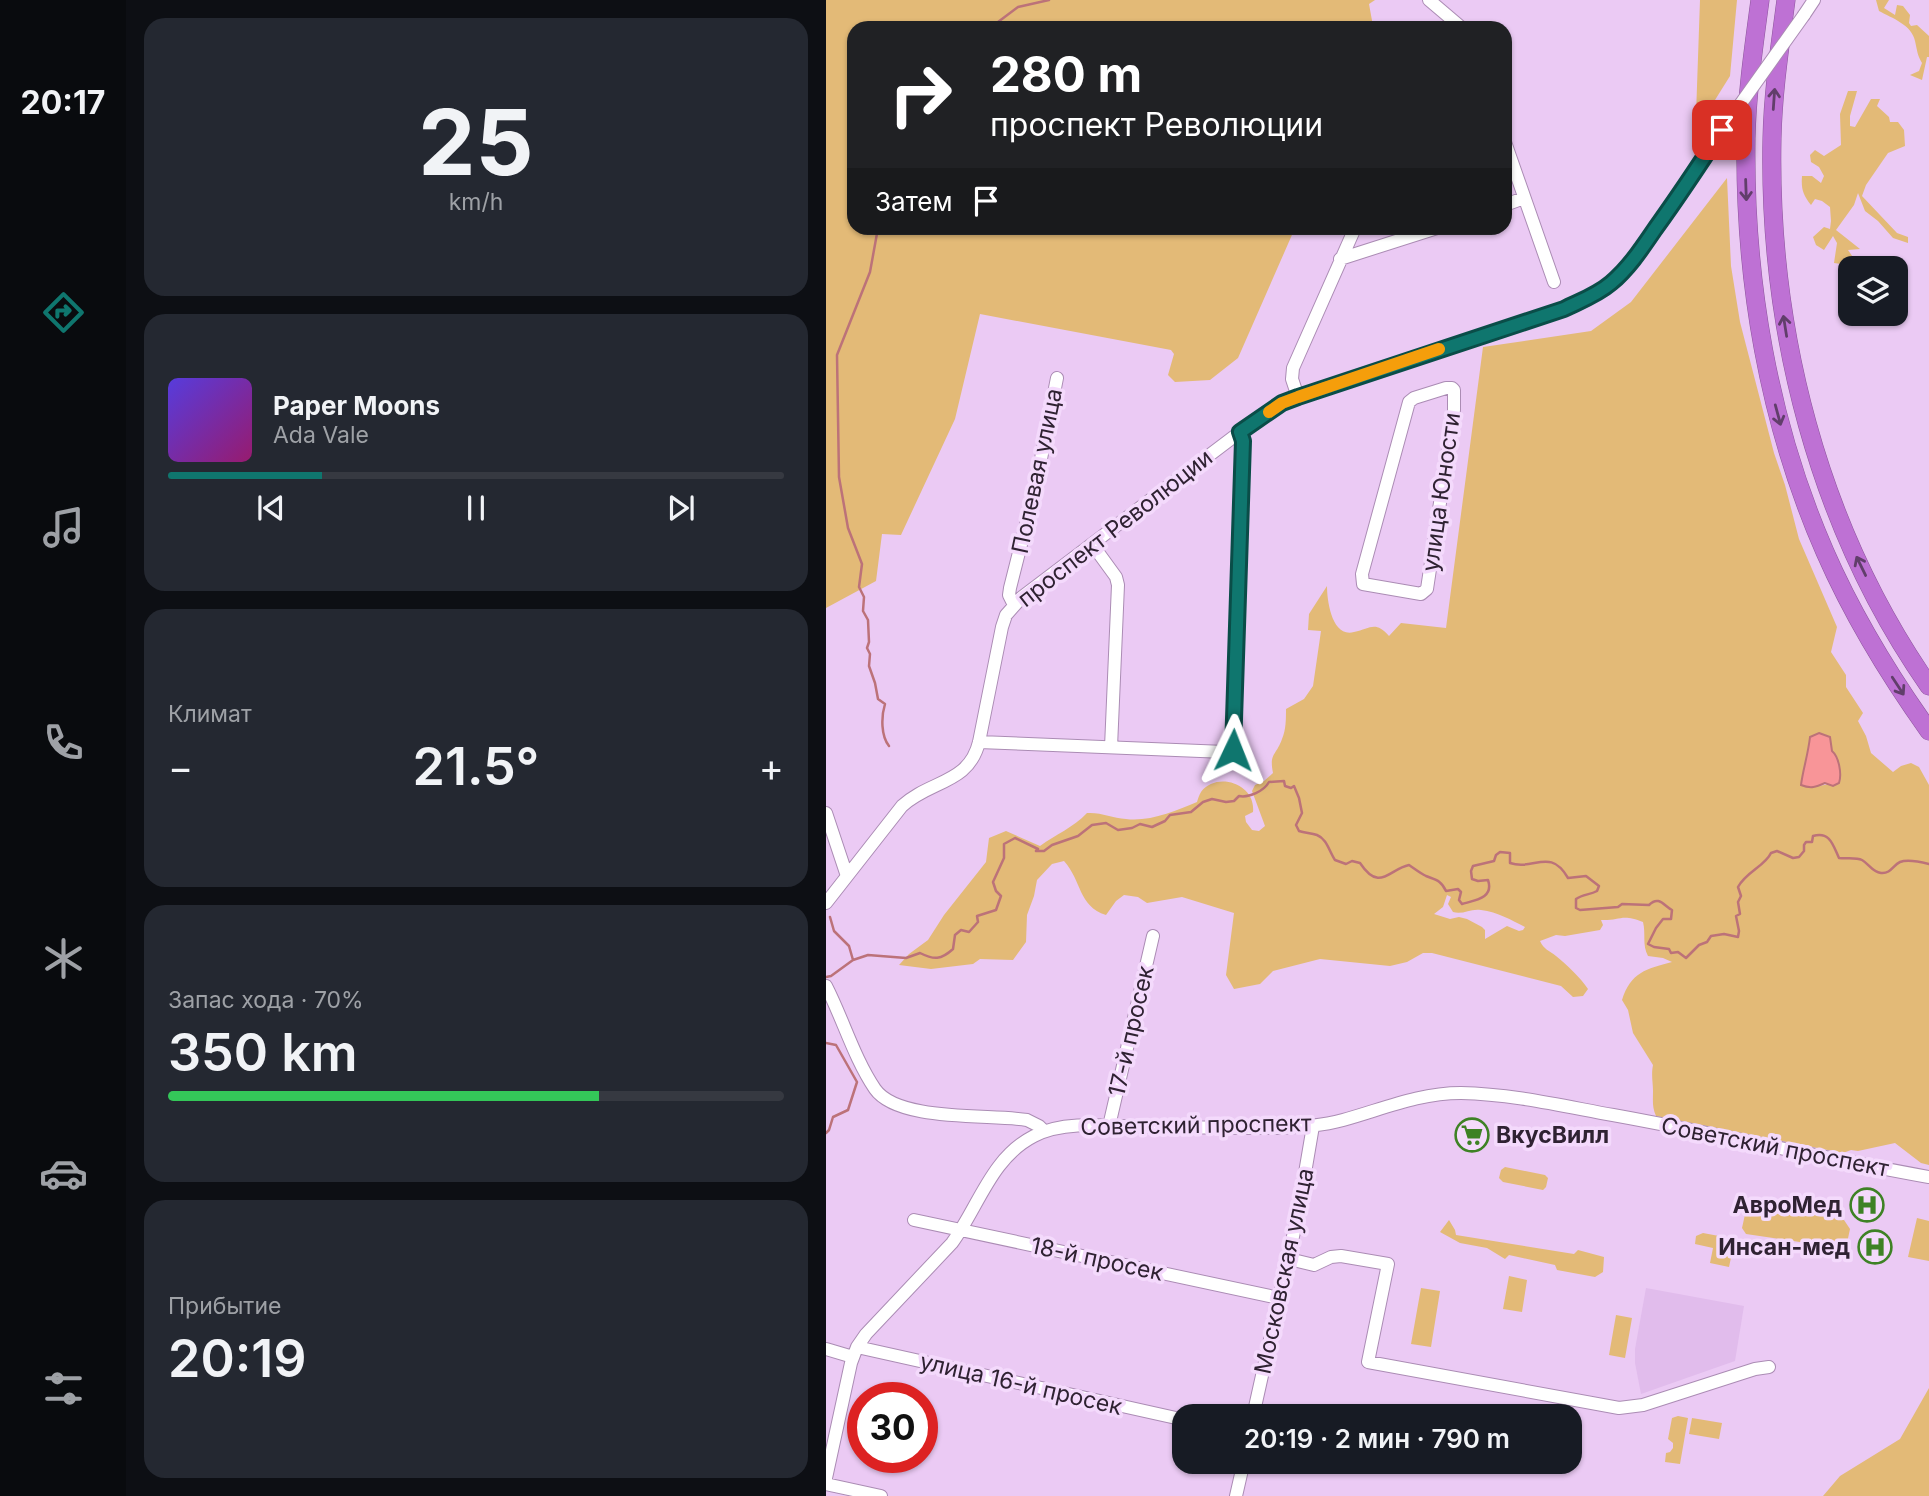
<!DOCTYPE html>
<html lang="ru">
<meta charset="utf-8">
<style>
body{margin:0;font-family:Inter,sans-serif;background:#242831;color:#f1f3f6;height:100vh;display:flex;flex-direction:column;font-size:26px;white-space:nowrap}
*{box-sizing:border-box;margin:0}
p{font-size:23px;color:#9ea1a6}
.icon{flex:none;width:38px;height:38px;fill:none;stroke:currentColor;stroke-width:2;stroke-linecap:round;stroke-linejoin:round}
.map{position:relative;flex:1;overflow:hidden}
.panel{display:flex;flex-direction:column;gap:18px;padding:18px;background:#0d0f14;width:700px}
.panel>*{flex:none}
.hud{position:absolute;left:21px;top:21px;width:665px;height:214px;border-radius:21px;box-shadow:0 2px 5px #0004;background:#202124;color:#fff;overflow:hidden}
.buttons{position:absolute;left:1012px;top:256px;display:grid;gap:14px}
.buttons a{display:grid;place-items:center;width:70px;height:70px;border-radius:14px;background:#171b24;box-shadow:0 2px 5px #0004;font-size:35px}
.speed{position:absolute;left:21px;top:1382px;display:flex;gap:14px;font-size:35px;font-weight:700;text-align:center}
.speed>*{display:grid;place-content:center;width:91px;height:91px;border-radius:50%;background:#171b24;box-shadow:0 2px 5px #0004;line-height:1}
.speed .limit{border:10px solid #d22;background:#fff;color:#111}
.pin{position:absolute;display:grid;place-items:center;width:60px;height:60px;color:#fff;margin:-30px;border-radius:14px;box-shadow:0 4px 10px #0006}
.me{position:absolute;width:77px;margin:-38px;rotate:2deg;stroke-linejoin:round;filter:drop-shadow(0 0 5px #0008)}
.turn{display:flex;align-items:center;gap:24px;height:147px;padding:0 28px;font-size:32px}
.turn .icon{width:91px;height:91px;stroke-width:2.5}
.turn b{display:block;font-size:49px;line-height:60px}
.then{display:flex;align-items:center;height:66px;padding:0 28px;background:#0003;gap:14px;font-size:26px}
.big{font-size:52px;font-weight:600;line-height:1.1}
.panel .card{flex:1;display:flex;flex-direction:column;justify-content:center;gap:10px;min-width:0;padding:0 24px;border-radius:21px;background:#242831}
.panel .dial{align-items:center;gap:0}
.dial b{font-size:91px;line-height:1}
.song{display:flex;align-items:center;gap:21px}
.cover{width:84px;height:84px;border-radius:10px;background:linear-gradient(135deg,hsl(250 70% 55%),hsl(320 70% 35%))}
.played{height:7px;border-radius:4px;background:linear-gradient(90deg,#0f766e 25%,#363941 25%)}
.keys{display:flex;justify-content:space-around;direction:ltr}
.heat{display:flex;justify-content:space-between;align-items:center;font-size:38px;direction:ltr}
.charge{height:10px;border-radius:5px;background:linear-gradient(90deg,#34c759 70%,#363941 0)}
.trip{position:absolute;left:346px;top:1404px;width:410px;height:70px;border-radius:21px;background:#171b24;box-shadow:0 2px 5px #0004;font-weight:600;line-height:70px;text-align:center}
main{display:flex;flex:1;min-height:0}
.menu{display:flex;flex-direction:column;width:126px;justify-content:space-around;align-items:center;background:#090b0e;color:#9ea1a6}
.menu .icon{width:49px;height:49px}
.menu .current{color:#0f766e}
.menu b{font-size:32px;color:#f1f3f6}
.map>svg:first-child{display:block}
.built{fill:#e1bcec}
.green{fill:#e3ba77;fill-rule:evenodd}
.water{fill:#f89598;stroke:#bc7279;stroke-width:2}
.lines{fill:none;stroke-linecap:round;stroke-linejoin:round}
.stream{stroke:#bc7279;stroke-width:2.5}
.minor-casing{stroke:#ab8cb4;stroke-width:14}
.highway-casing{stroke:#8c559b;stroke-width:19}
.minor{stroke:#fff;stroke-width:12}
.highway{stroke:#be71d4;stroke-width:18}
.minor-bridge-casing{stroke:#ab8cb4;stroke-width:14;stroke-linecap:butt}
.minor-bridge{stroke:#fff;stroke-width:12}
.oneway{stroke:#613e6b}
.route-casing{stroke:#0a4d48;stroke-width:18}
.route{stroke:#0f766e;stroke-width:12}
.slow{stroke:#f59e0b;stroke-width:12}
.labels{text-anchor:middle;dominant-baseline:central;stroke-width:7;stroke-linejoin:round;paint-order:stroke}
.street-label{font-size:23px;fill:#2f2232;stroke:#f4dafc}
.poi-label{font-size:23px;font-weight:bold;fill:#2f2232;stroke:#f4dafc;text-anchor:end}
</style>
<main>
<nav class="menu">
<b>20:17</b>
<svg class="icon current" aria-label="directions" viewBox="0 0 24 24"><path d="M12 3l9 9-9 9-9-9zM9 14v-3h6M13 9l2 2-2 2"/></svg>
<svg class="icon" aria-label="music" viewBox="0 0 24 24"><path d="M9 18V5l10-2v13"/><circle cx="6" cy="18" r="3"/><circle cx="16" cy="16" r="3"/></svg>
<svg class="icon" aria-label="phone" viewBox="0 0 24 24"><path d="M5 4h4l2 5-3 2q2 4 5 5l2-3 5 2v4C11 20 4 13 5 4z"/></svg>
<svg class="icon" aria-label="climate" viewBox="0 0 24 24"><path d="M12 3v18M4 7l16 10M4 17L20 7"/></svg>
<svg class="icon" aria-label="car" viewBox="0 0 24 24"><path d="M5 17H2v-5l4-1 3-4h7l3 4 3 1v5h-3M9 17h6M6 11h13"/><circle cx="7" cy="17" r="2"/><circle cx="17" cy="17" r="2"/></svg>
<svg class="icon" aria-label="filters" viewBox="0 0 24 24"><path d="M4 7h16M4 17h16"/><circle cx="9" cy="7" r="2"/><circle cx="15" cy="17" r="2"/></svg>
</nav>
<section class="panel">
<div class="card dial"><b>25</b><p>km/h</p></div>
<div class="card">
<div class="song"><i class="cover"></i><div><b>Paper Moons</b><p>Ada Vale</p></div></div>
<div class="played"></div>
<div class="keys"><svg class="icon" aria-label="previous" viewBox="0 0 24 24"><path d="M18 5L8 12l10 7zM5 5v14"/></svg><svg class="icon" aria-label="pause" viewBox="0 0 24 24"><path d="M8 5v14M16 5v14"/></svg><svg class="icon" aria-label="next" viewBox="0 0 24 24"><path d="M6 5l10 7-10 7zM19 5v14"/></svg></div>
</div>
<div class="card"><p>Климат</p>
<div class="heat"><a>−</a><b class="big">21.5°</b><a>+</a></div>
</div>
<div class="card"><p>Запас хода · 70%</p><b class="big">350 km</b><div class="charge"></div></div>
<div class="card"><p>Прибытие</p><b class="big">20:19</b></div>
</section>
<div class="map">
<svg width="1103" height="1496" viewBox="0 0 1103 1496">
<rect width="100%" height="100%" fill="#ebcaf4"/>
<path class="built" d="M 820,1288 L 918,1306 L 909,1361 L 815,1394 L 809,1363 L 809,1349 Z"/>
<path class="green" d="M 0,0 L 549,0 L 543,4 L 547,26 L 549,28 L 28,28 L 28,228 L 469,228 L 412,358 L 384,380 L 349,382 L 342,375 L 348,354 L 345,350 L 154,314 L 129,419 L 75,535 L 56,534 L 50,581 L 0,608 Z
M 874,0 L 911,0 L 904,76 L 874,124 L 870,115 Z
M 1050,0 L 1063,0 L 1058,8 L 1069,15 L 1071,5 L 1077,6 L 1084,15 L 1083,23 L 1085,26 L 1091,25 L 1103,36 L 1103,57 L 1101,57 L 1096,80 L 1084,75 L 1093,71 L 1096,63 C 1091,55 1091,49 1089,41 C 1086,25 1066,18 1053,11 Z
M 1022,91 L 1031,91 L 1024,116 L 1024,126 L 1029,127 L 1045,99 L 1054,99 L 1051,106 L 1063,117 L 1064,122 L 1072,122 L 1078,130 L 1079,146 L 1062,153 L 1040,185 L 1036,196 L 1071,233 L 1082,237 L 1082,243 L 1067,238 L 1052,221 L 1039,211 L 1032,193 L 1028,205 L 1010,230 L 1034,249 L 1022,250 L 1033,266 L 1024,268 L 1024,271 L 1015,264 L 1008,263 L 1011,243 L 1007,236 L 998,250 L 990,245 L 987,237 L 998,227 L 1004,229 L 1005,221 L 1004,207 L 996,201 L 989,199 L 985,205 C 977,195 975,189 976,176 L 986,176 L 995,183 L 998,176 L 993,167 L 985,162 L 984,155 L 989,150 L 998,156 L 1015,145 L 1014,114 Z
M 901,178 L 905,266 L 914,322 L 948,453 L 959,485 L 973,539 L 1011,627 L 1005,652 L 1020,675 L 1020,687 L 1037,713 L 1032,721 L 1040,736 L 1045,753 L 1067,772 L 1075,766 L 1085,763 L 1093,767 L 1103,785 L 1103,1165 L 1095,1163 L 1069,1143 L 1032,1151 L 1025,1150 L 1017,1153 L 830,1116 C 826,1107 827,1101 827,1091 C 827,1082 825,1075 827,1065 L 807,1033 L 802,1010 L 796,1000 C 805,972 820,969 846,962 L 837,958 L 822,956 C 816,945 820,934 817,922 C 796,913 793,921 775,920 L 777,925 L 774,930 L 739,936 L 730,935 L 714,941 C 718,950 723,950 730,956 C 741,965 754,977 762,989 L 757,996 L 747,997 L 735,986 L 606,953 L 597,953 L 581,962 L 564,966 L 494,959 L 447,971 L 434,984 L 408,989 L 400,975 L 408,913 L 356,897 L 321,903 L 312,897 L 298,895 L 290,901 L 280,915 C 252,906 256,881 238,861 L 226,864 L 211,880 L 208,896 L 201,915 L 200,942 L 187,960 L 154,959 L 147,964 L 105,969 L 73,965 L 83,954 L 102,940 L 118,915 L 160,862 L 163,838 L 180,831 L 214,846 C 230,834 247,828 261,813 C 275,812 286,818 300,819 C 323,822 350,811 371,802 C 372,799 373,795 375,792 C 391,771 430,784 427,812 L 419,816 L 420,822 L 426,830 L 433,831 L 439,826 L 426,791 L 429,785 L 438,781 L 447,773 C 443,753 450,756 456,739 C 460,730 460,719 460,709 L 478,699 L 487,686 L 495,631 L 482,630 L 483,614 L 501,586 C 501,601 506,638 528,632 C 544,629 549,620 563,636 L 575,623 L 620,628 L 657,347 L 765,331 L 805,302 ZM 1010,755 L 1015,777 L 1013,783 C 999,783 988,790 975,785 L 982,757 ZM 621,895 L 625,897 L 622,904 L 627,912 C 637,915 645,908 655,910 C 672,912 685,920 699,927 L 697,930 L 693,931 L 681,926 L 659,939 L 659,930 L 656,927 L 641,919 L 633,917 L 624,919 L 608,914 L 617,907 Z
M 679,1167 L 719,1175 L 722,1178 L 720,1187 L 717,1190 L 677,1182 L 673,1178 L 675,1170 Z
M 927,1205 L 1018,1220 L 1024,1229 L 1021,1243 L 1014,1248 L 920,1234 L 916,1228 L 920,1210 Z
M 1091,1218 L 1103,1221 L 1103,1261 L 1082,1257 Z
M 623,1220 L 629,1230 L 630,1235 L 748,1254 L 752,1250 L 778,1257 L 777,1272 L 769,1277 L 731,1270 L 729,1265 L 683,1255 L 679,1259 L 661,1248 L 634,1243 L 614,1232 Z
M 877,1233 L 909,1239 L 903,1267 L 884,1263 L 887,1248 L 869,1244 L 870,1236 Z
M 683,1276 L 701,1280 L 696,1312 L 677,1309 Z
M 595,1288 L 614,1291 L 605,1347 L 585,1344 Z
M 790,1315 L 806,1318 L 799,1358 L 783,1355 Z
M 1103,1388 L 1103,1496 L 997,1496 L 1014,1476 L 1074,1439 Z
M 852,1416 L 862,1418 L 854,1464 L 839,1462 L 840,1453 L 844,1452 L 847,1448 L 847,1443 L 842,1439 L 846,1418 Z
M 866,1418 L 896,1423 L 893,1439 L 863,1434 Z"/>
<path class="water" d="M 993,733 L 1004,737 L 1006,751 C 1013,757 1016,774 1013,783 L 1007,786 L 999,783 C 990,787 985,789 975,785 C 977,769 982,755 984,737 Z"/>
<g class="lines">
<path class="stream" d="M 164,28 L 192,7 L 223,0
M 52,228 L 44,272 L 11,355 L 13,477 L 22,528 L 36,564 L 33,587 L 38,597 L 37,611 L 42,620 L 43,642 L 41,648 L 44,654 L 43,666 L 49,683 L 52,699 L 59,704 C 55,717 55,736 63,746
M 4,917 L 8,931 L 23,946 L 27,960
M 0,977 L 5,976 L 27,960 L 42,955 L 80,958 L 94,953 C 108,960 115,960 127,949 L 129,935 L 135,930 L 143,932 L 152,922 L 151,916 L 170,910 L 175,896 L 170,891 L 167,882 L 178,858 L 178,844 L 189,838 L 212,849 L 210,851 L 218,851 L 226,845 L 252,836 L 266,825 L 280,823 L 292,830 L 306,828 L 314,824 L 326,827 L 339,821 L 344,815 L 365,812 L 377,802 L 386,799 L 400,802 L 408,801 L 413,796 C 423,798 438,791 443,782 L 458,781 L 459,786 L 465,788 L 468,786 L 473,798 L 476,813 L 470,825 L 473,831 C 479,833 485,833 491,835 C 501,839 503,851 509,860 L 520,864 L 526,861 L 534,863 C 554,893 563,869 583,865 C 589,869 594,873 600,876 C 610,880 615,880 620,891 L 632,889 L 635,892 L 633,900 L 636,904 C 650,900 668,898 662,880 L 652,881 L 646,879 L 645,871 L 647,866 L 668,861 L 670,855 L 674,852 L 684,853 L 684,863 C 708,871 724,847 742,878 L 760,876 L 773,886 L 771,891 C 764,895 757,894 750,899 L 750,908 L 754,910 L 792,907 L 796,904 L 823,905 C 833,895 838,906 846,910 L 845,919 L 837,919 L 830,928 L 822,944 L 828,947 L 843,949 L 845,953 L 852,952 L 860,958 L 873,945 L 881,942 L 885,936 L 898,934 L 912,937 L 913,931 L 910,916 L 914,914 L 912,902 L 915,896 L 912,887 C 920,872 939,866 945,853 L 951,851 L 967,858 L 973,857 L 978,851 L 978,845 L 980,842 L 986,842 L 987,836 C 1004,831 1007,845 1013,858 C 1020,859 1030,857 1036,860 C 1043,864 1046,872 1055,873 C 1065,874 1067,865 1074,862 C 1082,859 1095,862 1103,864
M 0,1043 L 10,1045 L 31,1082 L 22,1110 L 7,1117 L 3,1130 L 0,1133"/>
<defs>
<path id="minor" d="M 603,0 L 636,28
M 978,15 L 988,0
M 679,142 L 728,282
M 679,205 L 698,198
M 514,259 L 611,228
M 620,388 L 626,388 L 628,390 L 628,410 L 601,589 L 595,594 L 537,584 L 536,574 L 583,402 L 588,398 Z
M 472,397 L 466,379 L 467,368 L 529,228
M 266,544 L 290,577 L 292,585 L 285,747
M 188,605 L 183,595 L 184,588 L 209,489 L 231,378
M 153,742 L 399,752 L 407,750 L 417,441 L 414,432
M 0,813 L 21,876
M 0,903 L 76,806 C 104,780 143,784 153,742 L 176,627 L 180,615 L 196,597 L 414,432 L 456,403 L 738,309 L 760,300 L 773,292 L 796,273 L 814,251 L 846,206 L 896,130
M 0,986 C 17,1019 28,1058 49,1089 C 72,1122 164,1114 201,1120 L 213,1126 L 218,1131
M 283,1126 L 327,936
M 88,1220 L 453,1298
M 463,1259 L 488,1265 L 505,1257 L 515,1256 L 562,1264 L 542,1362 L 793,1408 L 817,1405 L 929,1369 L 943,1367
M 31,1347 L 359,1420
M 0,1349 L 27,1357
M 427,1416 L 472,1214 L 487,1126
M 0,1478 L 25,1363 L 31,1347 L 40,1334 L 126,1243 C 153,1206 165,1158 208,1136 C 238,1120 284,1126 317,1127 C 358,1127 398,1128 439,1128 C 465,1128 492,1127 517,1120 C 557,1109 593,1093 635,1093 C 686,1094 737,1106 787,1115 C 892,1134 997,1158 1103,1177
M 0,1484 L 55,1496
M 410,1496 L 418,1461"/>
<path id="highway" d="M 934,0 C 928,45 921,92 920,138 C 918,279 942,422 999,552 C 1027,616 1063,675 1103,731
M 960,0 C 954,46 947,92 946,138 C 942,330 992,527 1103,686"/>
</defs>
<use href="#minor" class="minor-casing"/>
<use href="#highway" class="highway-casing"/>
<use href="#minor" class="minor"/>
<use href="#highway" class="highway"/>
<defs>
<path id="minor-bridge" d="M 896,130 L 978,15"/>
</defs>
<use href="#minor-bridge" class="minor-bridge-casing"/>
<use href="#minor-bridge" class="minor-bridge"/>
</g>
<defs><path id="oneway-shaft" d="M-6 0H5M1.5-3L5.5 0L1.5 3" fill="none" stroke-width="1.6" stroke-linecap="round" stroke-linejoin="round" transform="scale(1.75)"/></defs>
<g class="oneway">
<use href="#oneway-shaft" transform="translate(948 99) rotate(-86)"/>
<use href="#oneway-shaft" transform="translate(920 190) rotate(88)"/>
<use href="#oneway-shaft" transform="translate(959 326) rotate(-99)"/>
<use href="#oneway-shaft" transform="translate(952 415) rotate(75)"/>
<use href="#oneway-shaft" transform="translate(1035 566) rotate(-116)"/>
<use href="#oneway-shaft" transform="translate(1072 686) rotate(57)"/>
</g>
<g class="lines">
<defs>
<path id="route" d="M 407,750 L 417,441 L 414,432 L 456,403 L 472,397 L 738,309 C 754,301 771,295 785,283 C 803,268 816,248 829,229 C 852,197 874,164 896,130"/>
</defs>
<use href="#route" class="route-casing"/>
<use href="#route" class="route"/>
<path class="slow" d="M 443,412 L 456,403 L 472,397 L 613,349"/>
</g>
<defs>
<symbol id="supermarket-ring" viewBox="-11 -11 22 22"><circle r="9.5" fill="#f4dafc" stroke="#3e8225" stroke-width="1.5"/><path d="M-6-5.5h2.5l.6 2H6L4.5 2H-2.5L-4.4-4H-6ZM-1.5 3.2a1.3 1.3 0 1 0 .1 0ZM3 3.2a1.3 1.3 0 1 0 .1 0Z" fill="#3e8225"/></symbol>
<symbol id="hospital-ring" viewBox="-11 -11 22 22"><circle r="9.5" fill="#f4dafc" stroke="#3e8225" stroke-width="1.5"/><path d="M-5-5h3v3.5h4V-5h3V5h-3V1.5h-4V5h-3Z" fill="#3e8225"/></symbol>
</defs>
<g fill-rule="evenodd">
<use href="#supermarket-ring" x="627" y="1116" width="38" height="38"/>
<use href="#hospital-ring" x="1022" y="1186" width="38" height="38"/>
<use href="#hospital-ring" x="1030" y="1228" width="38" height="38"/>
</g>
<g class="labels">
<g class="street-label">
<text transform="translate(211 471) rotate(-78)">Полевая улица</text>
<text transform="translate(615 492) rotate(-82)">улица Юности</text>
<text transform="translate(289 528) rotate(-38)">проспект Революции</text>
<text transform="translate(305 1031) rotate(-77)">17-й просек</text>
<text transform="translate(370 1125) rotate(-1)">Советский проспект</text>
<text transform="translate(949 1147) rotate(11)">Советский проспект</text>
<text transform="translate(271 1259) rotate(12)">18-й просек</text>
<text transform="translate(458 1271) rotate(-78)">Московская улица</text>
<text transform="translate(195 1384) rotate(13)">улица 16-й просек</text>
</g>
<g class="poi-label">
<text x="670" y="1135" text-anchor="start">ВкусВилл</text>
<text x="1016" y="1205">АвроМед</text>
<text x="1024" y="1247">Инсан-мед</text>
</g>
</g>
</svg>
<div class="buttons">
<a><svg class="icon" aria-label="layers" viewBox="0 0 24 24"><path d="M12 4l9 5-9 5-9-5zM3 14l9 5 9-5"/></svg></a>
</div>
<div class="speed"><div class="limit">30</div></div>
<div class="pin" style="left:896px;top:130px;background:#d93025"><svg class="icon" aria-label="arrive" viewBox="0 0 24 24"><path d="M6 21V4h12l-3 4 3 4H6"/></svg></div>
<svg class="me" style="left:407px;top:750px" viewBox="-20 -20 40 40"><path d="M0-17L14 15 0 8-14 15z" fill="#0f766e" stroke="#fff" stroke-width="4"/></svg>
<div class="trip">20:19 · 2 мин · 790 m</div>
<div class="hud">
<div class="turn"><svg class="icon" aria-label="right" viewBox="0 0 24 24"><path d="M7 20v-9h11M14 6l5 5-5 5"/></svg><div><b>280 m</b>проспект Революции</div></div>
<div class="then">Затем<svg class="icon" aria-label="arrive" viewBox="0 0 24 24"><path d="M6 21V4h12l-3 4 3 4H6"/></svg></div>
</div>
</div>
</main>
